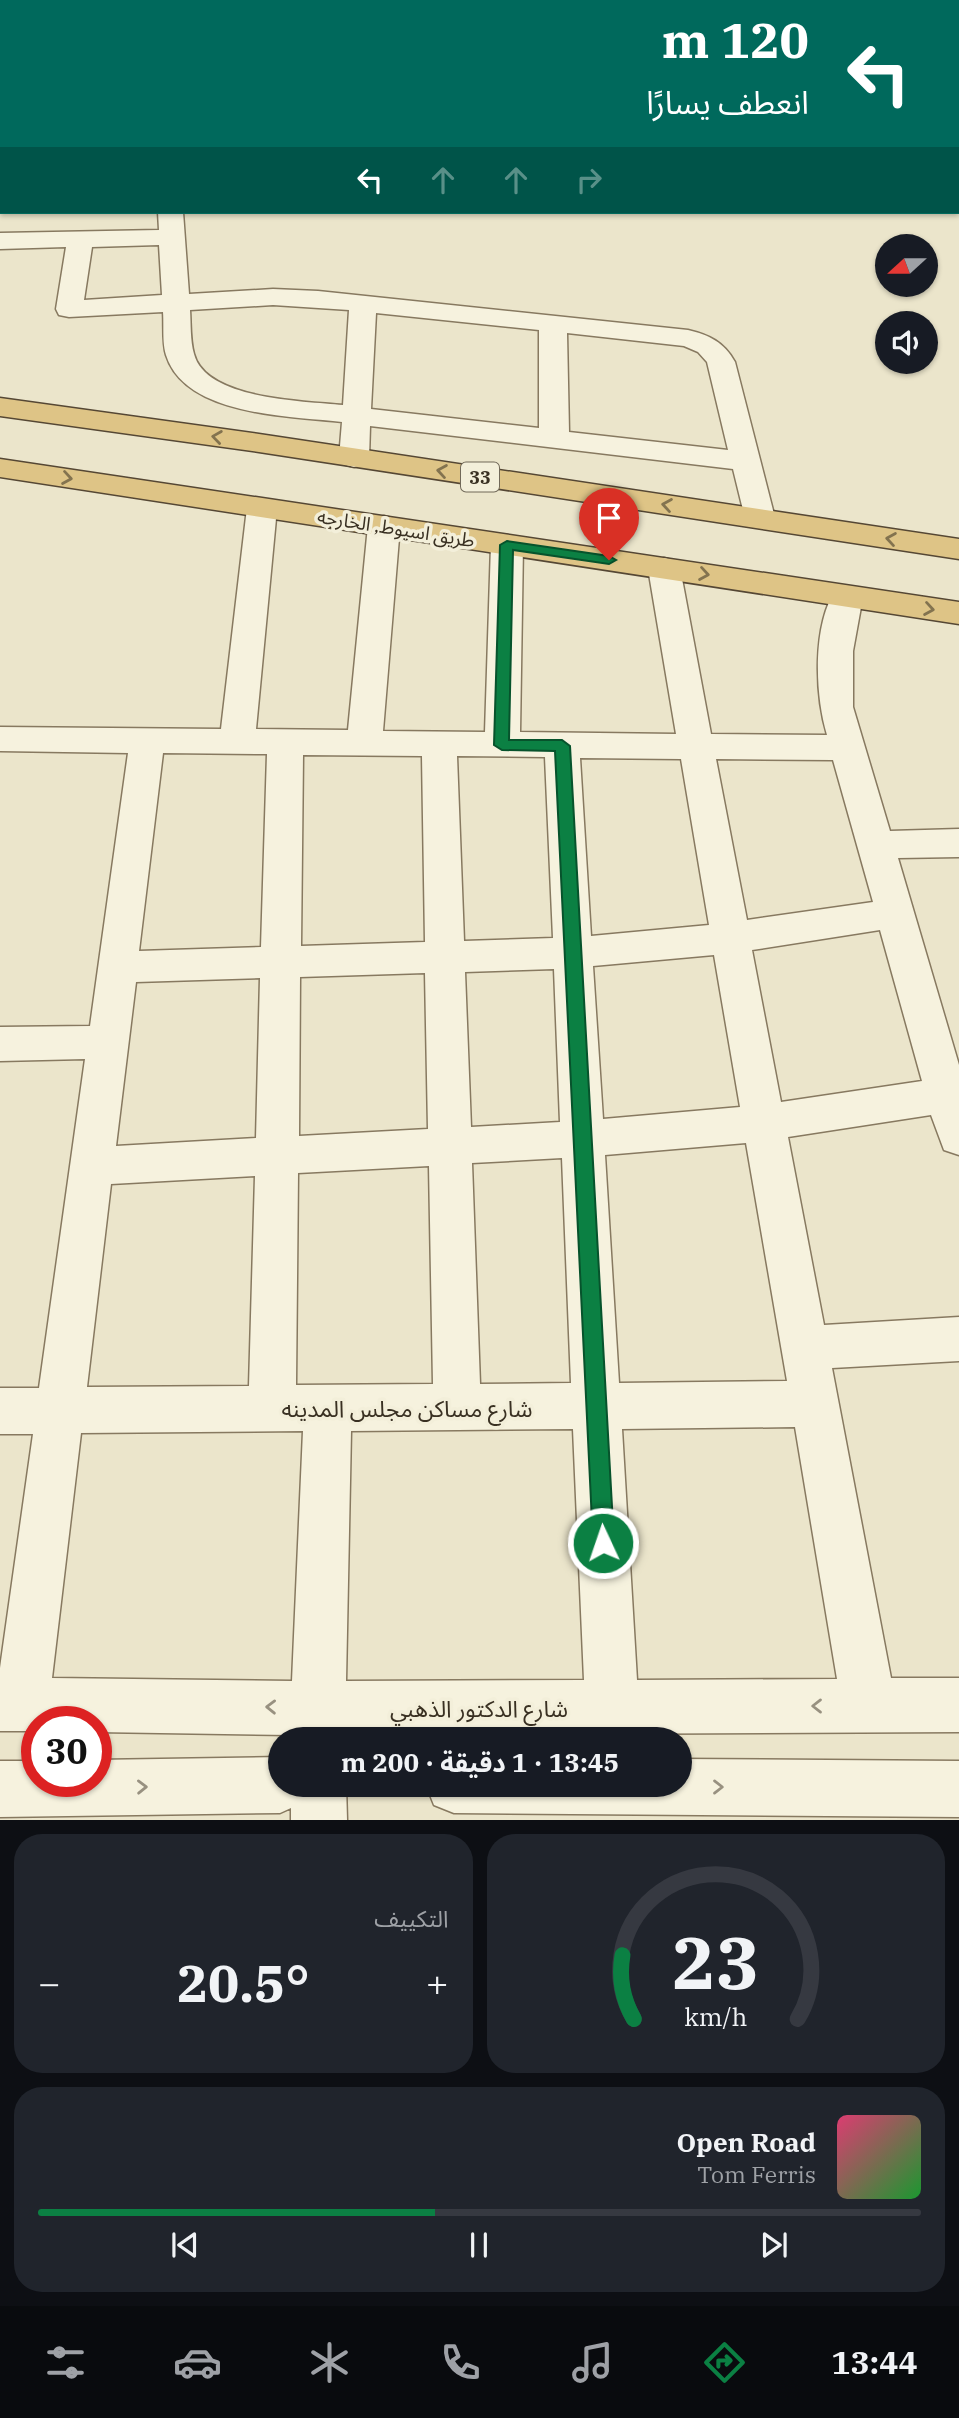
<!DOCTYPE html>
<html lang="ar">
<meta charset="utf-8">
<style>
body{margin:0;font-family:"IBM Plex Serif","Noto Sans Arabic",serif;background:#20242c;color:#f1f3f6;direction:rtl;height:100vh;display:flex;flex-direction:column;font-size:26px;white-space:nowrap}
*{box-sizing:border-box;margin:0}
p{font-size:23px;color:#9ea1a6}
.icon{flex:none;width:38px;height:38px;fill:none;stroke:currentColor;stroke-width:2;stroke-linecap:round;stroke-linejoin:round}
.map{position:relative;height:1820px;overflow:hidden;direction:ltr}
.sheet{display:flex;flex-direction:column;gap:14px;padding:14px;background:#0d0f14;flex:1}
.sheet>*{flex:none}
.top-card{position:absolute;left:0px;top:0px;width:959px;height:214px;box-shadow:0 2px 5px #0004;direction:rtl;background:#00695c;color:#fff;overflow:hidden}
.needle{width:46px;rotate:249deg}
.controls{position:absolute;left:875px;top:234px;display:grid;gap:14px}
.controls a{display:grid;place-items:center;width:63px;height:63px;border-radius:50%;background:#171b24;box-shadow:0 2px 5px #0004;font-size:35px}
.speed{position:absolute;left:21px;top:1706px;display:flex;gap:14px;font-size:35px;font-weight:700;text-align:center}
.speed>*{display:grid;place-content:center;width:91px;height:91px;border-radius:50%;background:#171b24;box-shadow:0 2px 5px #0004;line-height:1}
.speed .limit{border:10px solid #d22;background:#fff;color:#111}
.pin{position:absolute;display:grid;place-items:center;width:60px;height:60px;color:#fff;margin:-72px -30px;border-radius:50% 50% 50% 0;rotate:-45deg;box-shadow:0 0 7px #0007}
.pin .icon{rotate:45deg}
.me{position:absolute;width:77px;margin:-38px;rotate:357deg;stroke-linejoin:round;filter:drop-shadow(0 0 5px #0008)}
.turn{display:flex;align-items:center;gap:24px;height:147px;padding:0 35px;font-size:32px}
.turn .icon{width:91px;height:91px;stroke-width:2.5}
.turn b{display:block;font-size:49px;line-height:60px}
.lanes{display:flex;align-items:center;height:66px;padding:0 35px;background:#0003;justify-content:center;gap:35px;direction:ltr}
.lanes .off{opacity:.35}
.big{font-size:52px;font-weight:700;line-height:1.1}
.sheet .tile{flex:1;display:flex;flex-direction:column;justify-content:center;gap:10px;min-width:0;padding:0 24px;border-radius:28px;background:#20242c}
.sheet .dial{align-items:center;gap:0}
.dial svg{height:182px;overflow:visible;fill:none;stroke:#363941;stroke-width:7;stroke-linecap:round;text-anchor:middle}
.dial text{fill:#f1f3f6;stroke:none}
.song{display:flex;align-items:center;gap:21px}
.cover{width:84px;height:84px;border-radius:10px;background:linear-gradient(135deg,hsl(340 70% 55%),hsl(130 70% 35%))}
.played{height:7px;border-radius:4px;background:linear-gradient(90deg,#0b8043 45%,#363941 45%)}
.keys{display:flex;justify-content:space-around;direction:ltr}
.heat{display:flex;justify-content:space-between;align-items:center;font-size:38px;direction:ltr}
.sheet .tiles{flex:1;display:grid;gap:14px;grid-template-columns:1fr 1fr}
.tile:last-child{grid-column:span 2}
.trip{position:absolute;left:268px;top:1727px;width:424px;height:70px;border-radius:35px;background:#171b24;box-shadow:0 2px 5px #0004;font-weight:700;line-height:70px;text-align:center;direction:rtl}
.dock{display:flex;height:112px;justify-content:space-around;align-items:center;background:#090b0e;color:#9ea1a6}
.dock .icon{width:49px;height:49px}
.dock .on{color:#0b8043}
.dock b{font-size:32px;color:#f1f3f6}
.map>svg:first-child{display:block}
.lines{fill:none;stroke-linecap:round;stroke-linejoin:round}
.minor-casing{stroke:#877960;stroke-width:3}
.trunk-casing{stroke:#554734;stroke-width:3}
.minor{fill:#f6f2de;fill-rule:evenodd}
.trunk{fill:#dec486;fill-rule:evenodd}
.oneway{stroke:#83734f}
.oneway2{stroke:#989180}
.route{fill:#0b8043;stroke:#07532c;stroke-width:2}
.labels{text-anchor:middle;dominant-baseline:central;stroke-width:7;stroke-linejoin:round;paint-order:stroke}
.shield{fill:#f3efda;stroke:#716959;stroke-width:2}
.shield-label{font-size:18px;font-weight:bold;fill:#393022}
.street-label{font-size:19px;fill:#393022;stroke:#f3efda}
.near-street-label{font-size:23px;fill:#393022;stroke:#f3efda}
</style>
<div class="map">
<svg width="959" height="1820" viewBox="0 0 959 1820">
<rect width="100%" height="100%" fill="#ebe5cb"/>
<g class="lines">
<defs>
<path id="minor" d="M 746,0 L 777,0 L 745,2 Z
M 924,0 L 947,0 L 948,2 L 926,2 Z
M 957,17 L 959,17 L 959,29 L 957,29 Z
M 957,118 L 959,118 L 959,133 L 957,133 Z
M 957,169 L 959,169 L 959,185 L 957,185 Z
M 158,212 L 183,212 L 189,294 L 273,289 L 318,291 L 688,330 C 709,335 724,342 735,362 L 775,518 L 771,525 L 760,528 L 749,525 L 745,518 L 733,469 L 370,426 L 369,458 L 365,464 L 354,467 L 343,464 L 339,458 L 342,422 C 290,416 185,416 166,355 C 162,343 164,325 163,312 L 69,317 L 59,315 L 56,309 L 66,247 L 0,249 L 0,233 L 159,230 ZM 159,245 L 162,295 L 84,300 L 92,247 ZM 273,305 L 349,310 L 343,405 C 305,401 206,400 194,354 C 190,340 191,324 190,310 ZM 376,313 L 539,330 L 539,428 L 371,409 ZM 567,333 L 684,346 L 698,352 L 707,362 L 728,450 L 569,432 Z
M 262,499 L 273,501 L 277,508 L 256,729 L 348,730 L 368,526 L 373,519 L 384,516 L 395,519 L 400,526 L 383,731 L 485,732 L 491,545 L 496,538 L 507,535 L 518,538 L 523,545 L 520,732 L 676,734 L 648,568 L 653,561 L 664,558 L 675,561 L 680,568 L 711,734 L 827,735 C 815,695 812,626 836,589 L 847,586 L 858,589 L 863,596 L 853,651 L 853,707 L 890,831 L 959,829 L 959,857 L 898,858 L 959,1065 L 959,1155 L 944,1150 L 931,1115 L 788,1137 L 824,1325 L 959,1317 L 959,1361 L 832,1368 L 891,1678 L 959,1678 L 959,1732 L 344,1735 L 344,1740 L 290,1740 L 290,1735 L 96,1732 L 96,1722 L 37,1722 L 37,1731 L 0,1731 L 0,1668 L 33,1434 L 0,1434 L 0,1388 L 39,1388 L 85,1059 L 0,1061 L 0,1027 L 90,1026 L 128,753 L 0,751 L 0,727 L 221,729 L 247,508 L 251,501 ZM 163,753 L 267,754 L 261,947 L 139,951 ZM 303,755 L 422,756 L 425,942 L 301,946 ZM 457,756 L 545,757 L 553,938 L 464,941 ZM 580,758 L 681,759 L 709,925 L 591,936 ZM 716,759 L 833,760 L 873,902 L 747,920 ZM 880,930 L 922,1081 L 781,1102 L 752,950 ZM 714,955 L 740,1107 L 603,1119 L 593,966 ZM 554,969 L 560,1122 L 471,1127 L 465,972 ZM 425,973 L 428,1129 L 299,1136 L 300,977 ZM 260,978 L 256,1138 L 116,1146 L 136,982 ZM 746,1143 L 787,1381 L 619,1383 L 605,1155 ZM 562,1158 L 571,1383 L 480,1384 L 472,1163 ZM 429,1166 L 433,1384 L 296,1385 L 298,1173 ZM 255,1176 L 249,1386 L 87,1387 L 111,1184 ZM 795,1427 L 837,1679 L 637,1680 L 622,1429 ZM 573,1429 L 584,1680 L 346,1681 L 351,1431 ZM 303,1431 L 292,1681 L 52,1678 L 81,1433 Z
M 280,1757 L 280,1785 L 346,1785 L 347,1820 L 291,1820 L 291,1808 L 280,1813 L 0,1817 L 0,1761 L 37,1761 L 37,1782 L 96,1782 L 96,1760 Z
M 679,1759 L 959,1761 L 959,1817 L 454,1813 L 434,1805 L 426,1785 L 679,1785 Z"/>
<path id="trunk" d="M 0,398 L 259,434 L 959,539 L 959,559 L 259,452 L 0,416 Z
M 0,459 L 959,602 L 959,624 L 0,477 Z"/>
</defs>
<use href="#minor" class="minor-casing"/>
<use href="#trunk" class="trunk-casing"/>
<use href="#minor" class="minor"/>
<use href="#trunk" class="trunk"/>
</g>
<defs><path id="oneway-chevron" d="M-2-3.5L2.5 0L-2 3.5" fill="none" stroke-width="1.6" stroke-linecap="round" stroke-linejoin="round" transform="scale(1.75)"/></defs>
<g class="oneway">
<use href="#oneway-chevron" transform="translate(217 437) rotate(-172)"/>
<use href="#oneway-chevron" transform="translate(442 471) rotate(-171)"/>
<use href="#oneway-chevron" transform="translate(67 478) rotate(9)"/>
<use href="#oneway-chevron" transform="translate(667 505) rotate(-171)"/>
<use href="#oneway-chevron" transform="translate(891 539) rotate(-171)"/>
<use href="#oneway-chevron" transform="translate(704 574) rotate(9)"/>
<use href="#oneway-chevron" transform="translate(929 609) rotate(9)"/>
</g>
<g class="oneway2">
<use href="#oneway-chevron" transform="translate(817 1706) rotate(180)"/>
<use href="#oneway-chevron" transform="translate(271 1707) rotate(-179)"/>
<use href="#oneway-chevron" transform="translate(142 1787) rotate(-1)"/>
<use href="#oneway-chevron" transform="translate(718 1787)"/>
</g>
<path class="route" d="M 507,541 L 609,556 L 616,560 L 609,564 L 513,550 L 509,740 L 562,740 L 570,746 L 614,1543 L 611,1551 L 603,1554 L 596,1551 L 593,1543 L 555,751 L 502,750 L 494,745 L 500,545 Z"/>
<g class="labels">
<rect class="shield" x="461" y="462.5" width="38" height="29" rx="5"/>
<g class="shield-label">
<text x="480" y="477">33</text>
</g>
<g class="street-label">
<text transform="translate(396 528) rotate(9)">طريق اسيوط, الخارجه</text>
</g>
<g class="near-street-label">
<text x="407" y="1408">شارع مساكن مجلس المدينه</text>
<text x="479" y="1708">شارع الدكتور الذهبي</text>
</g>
</g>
</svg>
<div class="controls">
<a><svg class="needle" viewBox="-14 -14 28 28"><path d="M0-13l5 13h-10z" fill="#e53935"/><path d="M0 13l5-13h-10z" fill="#9ea1a6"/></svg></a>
<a><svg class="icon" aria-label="sound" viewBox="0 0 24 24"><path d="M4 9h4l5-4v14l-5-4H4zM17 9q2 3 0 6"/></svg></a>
</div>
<div class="speed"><div class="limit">30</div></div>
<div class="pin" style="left:609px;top:560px;background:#d93025"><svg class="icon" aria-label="arrive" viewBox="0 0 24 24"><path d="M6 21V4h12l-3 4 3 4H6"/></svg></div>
<svg class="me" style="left:603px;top:1543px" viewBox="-20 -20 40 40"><circle r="17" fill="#0b8043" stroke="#fff" stroke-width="3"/><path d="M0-11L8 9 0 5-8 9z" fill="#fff"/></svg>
<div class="trip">13:45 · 1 دقيقة · 200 m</div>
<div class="top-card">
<div class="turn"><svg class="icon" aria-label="left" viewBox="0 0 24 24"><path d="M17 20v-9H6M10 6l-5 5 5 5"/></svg><div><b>120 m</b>انعطف يسارًا</div></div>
<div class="lanes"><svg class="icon" aria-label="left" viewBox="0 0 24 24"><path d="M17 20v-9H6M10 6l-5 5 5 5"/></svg><svg class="icon off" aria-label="ahead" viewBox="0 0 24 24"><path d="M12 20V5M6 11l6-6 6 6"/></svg><svg class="icon off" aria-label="ahead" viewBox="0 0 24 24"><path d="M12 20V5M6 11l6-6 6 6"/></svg><svg class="icon off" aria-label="right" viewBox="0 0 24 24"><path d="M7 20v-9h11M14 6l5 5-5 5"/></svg></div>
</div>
</div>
<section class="sheet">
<div class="tiles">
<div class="tile dial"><svg viewBox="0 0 100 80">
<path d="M14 69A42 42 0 1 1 86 69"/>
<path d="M14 69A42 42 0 0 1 9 41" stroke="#0b8043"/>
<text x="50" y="56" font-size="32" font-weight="700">23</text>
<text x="50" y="72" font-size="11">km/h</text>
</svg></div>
<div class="tile"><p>التكييف</p>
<div class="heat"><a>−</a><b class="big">20.5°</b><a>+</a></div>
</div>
<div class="tile">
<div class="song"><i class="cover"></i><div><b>Open Road</b><p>Tom Ferris</p></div></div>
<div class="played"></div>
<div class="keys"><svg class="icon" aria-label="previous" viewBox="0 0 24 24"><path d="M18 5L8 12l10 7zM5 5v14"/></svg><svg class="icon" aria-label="pause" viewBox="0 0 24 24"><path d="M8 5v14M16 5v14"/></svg><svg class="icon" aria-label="next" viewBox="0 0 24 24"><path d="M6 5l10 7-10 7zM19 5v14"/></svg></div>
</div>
</div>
</section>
<nav class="dock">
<b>13:44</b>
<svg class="icon on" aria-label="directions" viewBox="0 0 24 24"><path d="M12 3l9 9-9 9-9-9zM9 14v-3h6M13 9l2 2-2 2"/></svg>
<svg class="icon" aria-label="music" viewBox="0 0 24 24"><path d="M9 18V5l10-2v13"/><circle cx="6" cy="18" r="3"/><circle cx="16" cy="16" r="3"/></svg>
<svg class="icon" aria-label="phone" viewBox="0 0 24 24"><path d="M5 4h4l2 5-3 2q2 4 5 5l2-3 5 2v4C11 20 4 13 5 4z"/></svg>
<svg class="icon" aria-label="climate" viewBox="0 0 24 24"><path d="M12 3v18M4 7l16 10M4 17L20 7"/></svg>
<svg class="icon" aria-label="car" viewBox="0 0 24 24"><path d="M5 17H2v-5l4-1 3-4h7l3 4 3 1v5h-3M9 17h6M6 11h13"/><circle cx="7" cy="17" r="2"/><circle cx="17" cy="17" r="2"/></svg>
<svg class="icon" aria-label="filters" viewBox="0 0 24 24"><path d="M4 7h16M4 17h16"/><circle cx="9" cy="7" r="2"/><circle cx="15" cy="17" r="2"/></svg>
</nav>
